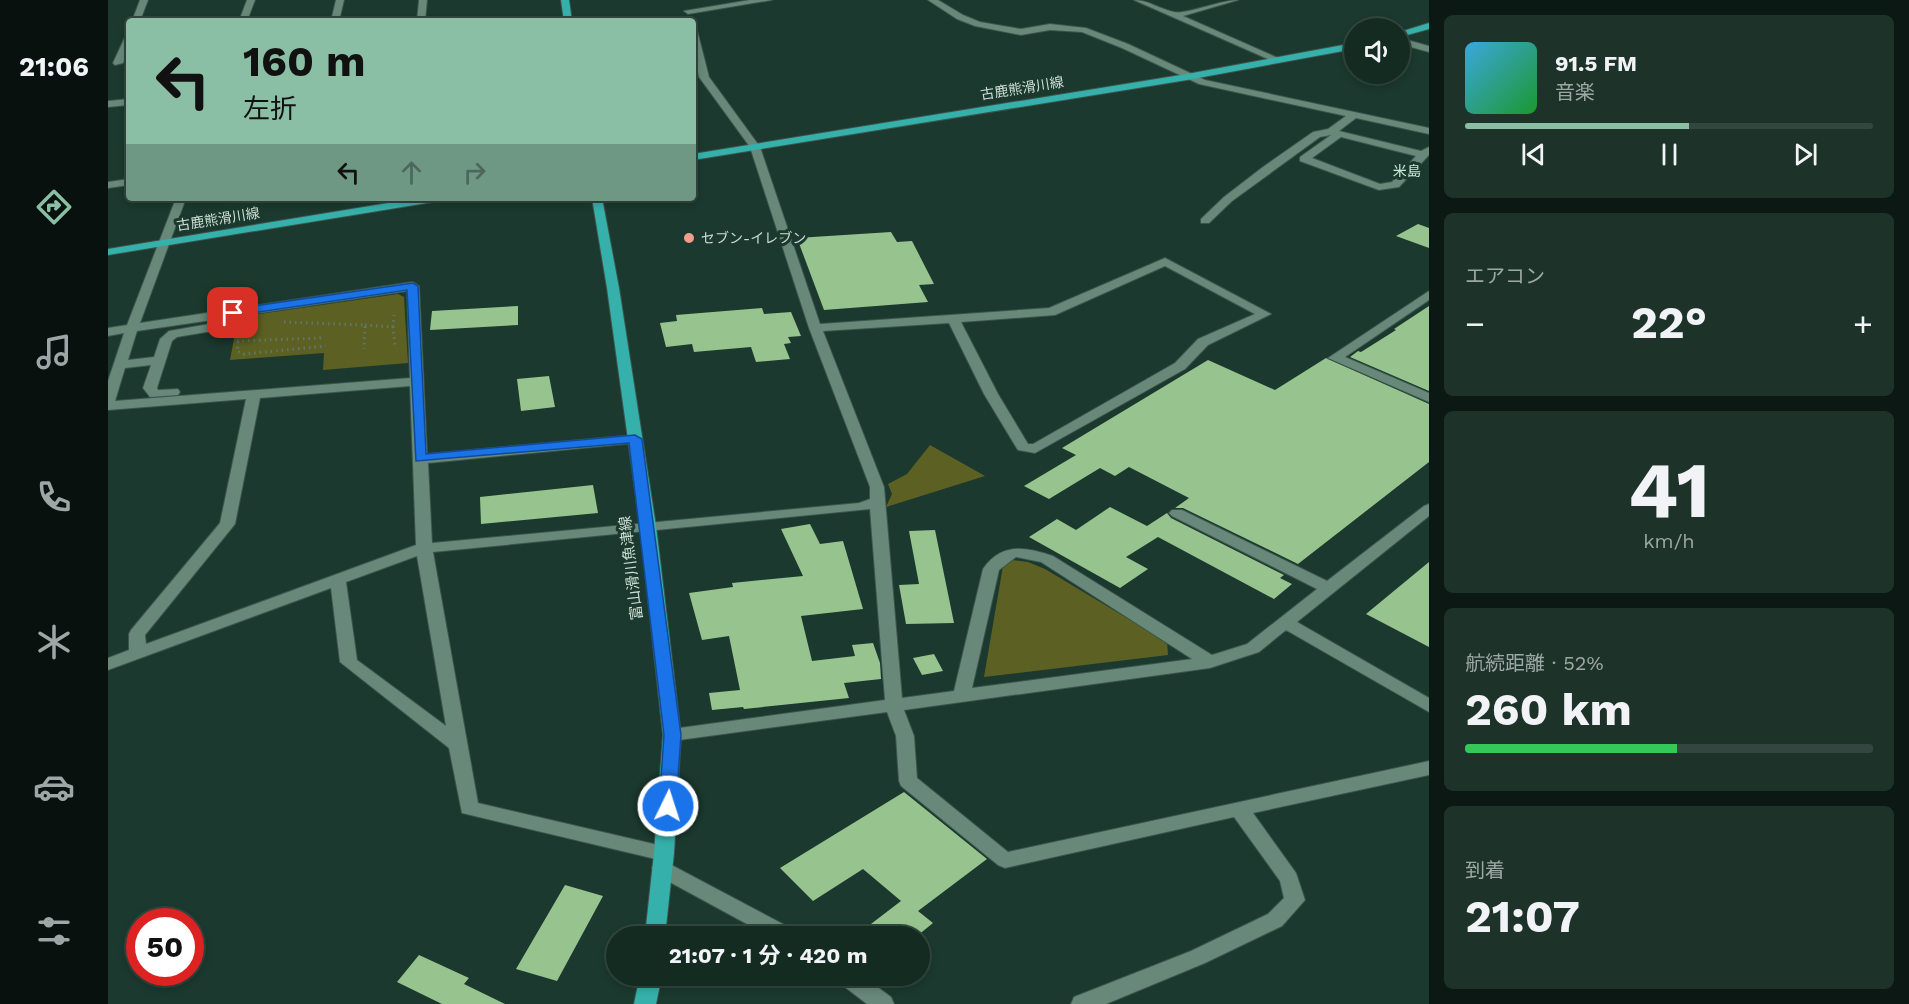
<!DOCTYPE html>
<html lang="ja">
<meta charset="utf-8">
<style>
body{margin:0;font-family:"Work Sans","Noto Sans JP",sans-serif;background:#1d332a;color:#f1f3f6;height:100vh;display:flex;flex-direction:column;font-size:22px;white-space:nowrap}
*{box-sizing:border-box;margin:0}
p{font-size:20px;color:#9da7a5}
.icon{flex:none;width:33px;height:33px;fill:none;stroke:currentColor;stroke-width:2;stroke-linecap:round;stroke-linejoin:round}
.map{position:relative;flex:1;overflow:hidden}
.panel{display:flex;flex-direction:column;gap:15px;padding:15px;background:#0b1813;width:480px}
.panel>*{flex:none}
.guide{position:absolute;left:18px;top:18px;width:570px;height:183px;border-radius:6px;box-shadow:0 3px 9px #0003,0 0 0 2px #334740;background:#8abfa5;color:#111;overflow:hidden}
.controls{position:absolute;left:1236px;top:18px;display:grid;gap:12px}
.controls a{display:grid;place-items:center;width:66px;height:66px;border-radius:50%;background:#142b22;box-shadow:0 3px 9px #0003,0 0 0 2px #334740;font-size:30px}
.speed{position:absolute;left:18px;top:908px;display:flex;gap:12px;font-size:30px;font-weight:700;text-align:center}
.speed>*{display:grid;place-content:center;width:78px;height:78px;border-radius:50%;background:#142b22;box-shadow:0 3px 9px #0003,0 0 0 2px #334740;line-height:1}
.speed .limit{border:9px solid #d22;background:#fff;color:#111}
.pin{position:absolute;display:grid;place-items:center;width:51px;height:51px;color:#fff;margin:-26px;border-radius:12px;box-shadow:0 3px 9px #0006}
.me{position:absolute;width:66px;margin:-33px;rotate:4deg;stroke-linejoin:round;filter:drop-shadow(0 0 4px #0008)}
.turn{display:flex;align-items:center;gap:21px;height:126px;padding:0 18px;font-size:27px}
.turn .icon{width:78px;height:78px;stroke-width:2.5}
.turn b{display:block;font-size:42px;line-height:51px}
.lanes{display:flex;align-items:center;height:57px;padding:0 18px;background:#0003;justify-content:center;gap:30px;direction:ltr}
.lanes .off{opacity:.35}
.big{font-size:45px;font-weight:700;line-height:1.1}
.panel .widget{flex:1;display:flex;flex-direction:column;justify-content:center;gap:9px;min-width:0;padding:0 21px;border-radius:9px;background:#1d332a}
.panel .dial{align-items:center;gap:0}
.dial b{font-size:78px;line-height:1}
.song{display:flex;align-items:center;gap:18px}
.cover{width:72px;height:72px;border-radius:9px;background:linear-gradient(135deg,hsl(200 70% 55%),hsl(130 70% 35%))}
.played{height:6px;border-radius:3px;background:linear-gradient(90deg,#8abfa5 55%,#334740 55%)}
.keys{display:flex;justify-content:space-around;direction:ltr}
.heat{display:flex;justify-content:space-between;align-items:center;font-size:33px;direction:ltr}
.charge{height:9px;border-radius:4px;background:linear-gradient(90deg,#34c759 52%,#334740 0)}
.trip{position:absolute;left:498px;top:926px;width:324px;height:60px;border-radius:30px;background:#142b22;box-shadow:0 3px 9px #0003,0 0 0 2px #334740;font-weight:700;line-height:60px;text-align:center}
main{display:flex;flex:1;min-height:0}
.tab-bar{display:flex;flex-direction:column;width:108px;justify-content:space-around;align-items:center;background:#08110e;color:#9da7a5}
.tab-bar .icon{width:42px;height:42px}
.tab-bar .active{color:#8abfa5}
.tab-bar b{font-size:27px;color:#f1f3f6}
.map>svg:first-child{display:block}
.green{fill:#5c6123}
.building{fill:#97c48e}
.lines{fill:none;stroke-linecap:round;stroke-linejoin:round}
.minor-casing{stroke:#3b554c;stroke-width:2}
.major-casing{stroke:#3b554c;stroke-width:2}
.path{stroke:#5f786e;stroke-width:3;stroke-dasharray:1.5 4;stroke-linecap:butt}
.minor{fill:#68887a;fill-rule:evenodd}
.major{fill:#36b0aa;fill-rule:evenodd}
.route{fill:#1a73e8;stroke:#114b97;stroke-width:1.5}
.poi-dot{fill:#f49d8b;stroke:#1b392e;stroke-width:2}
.labels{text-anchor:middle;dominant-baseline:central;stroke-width:6;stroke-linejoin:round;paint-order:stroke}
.far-street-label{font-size:14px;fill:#cdded6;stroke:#1b392e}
.far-neighbourhood-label{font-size:14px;fill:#c7eadb;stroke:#1b392e}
.far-poi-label{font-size:14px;fill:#cdded6;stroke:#1b392e;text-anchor:start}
.street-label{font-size:15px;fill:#cdded6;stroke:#1b392e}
</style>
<main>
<nav class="tab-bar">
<b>21:06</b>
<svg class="icon active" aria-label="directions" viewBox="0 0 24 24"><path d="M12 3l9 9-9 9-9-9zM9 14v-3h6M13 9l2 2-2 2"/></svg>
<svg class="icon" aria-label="music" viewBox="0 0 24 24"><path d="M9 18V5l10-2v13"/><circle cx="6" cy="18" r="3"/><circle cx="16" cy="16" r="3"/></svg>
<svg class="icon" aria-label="phone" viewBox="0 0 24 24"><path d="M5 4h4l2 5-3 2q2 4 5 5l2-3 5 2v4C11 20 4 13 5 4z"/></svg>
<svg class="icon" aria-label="climate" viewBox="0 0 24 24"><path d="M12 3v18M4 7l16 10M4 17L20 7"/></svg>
<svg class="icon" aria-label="car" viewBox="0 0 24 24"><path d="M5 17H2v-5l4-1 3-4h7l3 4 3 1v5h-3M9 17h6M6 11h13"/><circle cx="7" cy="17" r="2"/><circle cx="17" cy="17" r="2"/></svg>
<svg class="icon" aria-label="filters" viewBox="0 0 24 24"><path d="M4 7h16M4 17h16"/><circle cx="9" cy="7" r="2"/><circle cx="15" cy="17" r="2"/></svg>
</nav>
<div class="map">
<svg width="1321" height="1004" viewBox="0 0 1321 1004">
<rect width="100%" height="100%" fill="#1b392e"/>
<path class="green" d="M 290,294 L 296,297 L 300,363 L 215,370 L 216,353 L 122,360 L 130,317 Z
M 822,445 L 877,476 L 778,507 L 784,494 L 780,484 L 799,474 Z
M 904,560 L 920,562 L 937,569 L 1059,642 L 1060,655 L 876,677 L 895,566 Z"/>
<path class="building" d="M 1310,224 L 1321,228 L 1321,248 L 1288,236 Z
M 783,232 L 789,242 L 804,241 L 826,284 L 811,285 L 820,302 L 716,310 L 689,238 Z
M 410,306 L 410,325 L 322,330 L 324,311 Z
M 1321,306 L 1321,391 L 1242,357 L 1250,351 L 1253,352 L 1288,330 L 1286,329 Z
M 654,308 L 656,314 L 683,312 L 693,336 L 680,337 L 683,343 L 676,344 L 682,359 L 648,362 L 643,347 L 586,352 L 584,344 L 558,347 L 552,323 L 569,321 L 568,315 Z
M 1218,358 L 1321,404 L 1321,462 L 1190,564 L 1075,508 L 1067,508 L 1081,498 L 1021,467 L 1007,476 L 992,468 L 941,499 L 916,486 L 968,455 L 954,448 L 1100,360 L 1167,390 Z
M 441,376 L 447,407 L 413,411 L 409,379 Z
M 485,485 L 490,513 L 373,524 L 372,497 Z
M 1002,507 L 1039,526 L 1059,513 L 1063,518 L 1176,575 L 1172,578 L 1184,584 L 1166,599 L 1050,537 L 1018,557 L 1040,569 L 1012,588 L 921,537 L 949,519 L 968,530 Z
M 702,524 L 712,544 L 735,541 L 755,609 L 693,616 L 704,661 L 747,656 L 744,645 L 765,643 L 772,663 L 773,679 L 736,683 L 741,698 L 636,709 L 635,707 L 604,710 L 601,693 L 632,690 L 621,636 L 594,640 L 581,593 L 625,587 L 624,583 L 695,576 L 673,529 Z
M 827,530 L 846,623 L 798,624 L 791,585 L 811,584 L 801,531 Z
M 1321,562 L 1321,647 L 1258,614 Z
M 826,654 L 835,671 L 814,675 L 805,658 Z
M 796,792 L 879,859 L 810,911 L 825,923 L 809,936 L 770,936 L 759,927 L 793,901 L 755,869 L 705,901 L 672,868 Z
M 457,885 L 495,896 L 449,981 L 408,969 Z
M 311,955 L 361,978 L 356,984 L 397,1004 L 334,1004 L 289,982 Z"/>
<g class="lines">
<defs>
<path id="minor" d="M 32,0 L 40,0 L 32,21 L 24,21 Z
M 139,0 L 147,0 L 139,21 L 131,21 Z
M 228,0 L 236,0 L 231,21 L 223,21 Z
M 311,0 L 319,0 L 317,21 L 309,21 Z
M 642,0 L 664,0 L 580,14 L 576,11 Z
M 820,0 L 830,0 L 855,15 L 872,22 L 913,29 L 942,24 L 978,28 L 1020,44 L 1097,80 L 1321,128 L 1321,134 L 1248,118 L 1231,131 L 1313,151 L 1321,147 L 1321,155 L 1291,187 L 1271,190 L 1192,161 L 1192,157 L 1223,135 L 1212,137 L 1124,201 L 1101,223 L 1093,223 L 1093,219 L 1116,197 L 1155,167 L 1205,132 L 1220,129 L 1238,116 L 1091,84 L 1014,48 L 974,32 L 942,30 L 913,35 L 867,26 L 849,19 ZM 1233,137 L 1308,156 L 1284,182 L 1272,184 L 1204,158 Z
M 1026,0 C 1041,0 1051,9 1066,12 C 1078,15 1112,0 1130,0 L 1075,16 L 1177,61 L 1169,63 Z
M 585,27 L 589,30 L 601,77 L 652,147 L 712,324 L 941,308 L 1057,258 L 1163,314 L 1100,345 L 1077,369 L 927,453 L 910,450 L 908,447 L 876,394 L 841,323 L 715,331 L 776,487 L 794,698 L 846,691 L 875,569 C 894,542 917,547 945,556 L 1104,655 L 1139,644 L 1209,589 L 1064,516 L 1061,513 L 1064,510 L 1074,510 L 1219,581 L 1316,506 L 1321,504 L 1321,516 L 1189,622 L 1321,698 L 1321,712 L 1178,630 L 1151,652 L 1102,668 L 796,710 L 806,736 L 809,778 L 900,852 L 1321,761 L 1321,775 L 1145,813 L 1188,873 L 1197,900 L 1174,926 L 1097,963 L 998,1004 L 963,1004 L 966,997 L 1083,951 L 1160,914 L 1176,898 L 1172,881 L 1126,817 L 897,868 L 890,865 L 793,786 L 791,781 L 788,736 L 779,712 L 564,741 L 558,740 L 555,735 L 558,730 L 564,729 L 777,700 L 762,509 L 325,552 L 370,803 L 563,848 L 566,853 L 563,858 L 556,861 L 354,813 L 341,748 L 232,662 L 223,588 L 0,670 L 0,658 L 21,650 L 21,634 L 23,630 L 112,523 L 138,399 L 0,410 L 0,381 L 16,333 L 0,336 L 0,328 L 19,325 L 68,198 L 78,198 L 32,323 L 305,282 L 311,286 L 319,454 L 527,435 L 534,439 L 527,443 L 320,463 L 324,543 L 751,503 L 762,499 L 762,487 L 701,328 L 642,147 L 591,77 L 585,49 ZM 1057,266 L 1147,314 L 1090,339 L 1067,363 L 925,444 L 920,444 L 890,394 L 853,322 L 947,315 ZM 299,291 L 302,378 L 7,401 L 17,368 L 43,365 L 35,388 L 42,397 L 70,395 L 72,392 L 70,389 L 50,390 L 49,388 L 64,341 L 69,337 L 128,327 L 131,316 ZM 118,318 L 118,321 L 61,331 L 52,339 L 46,357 L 20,360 L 29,331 ZM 302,386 L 308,545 L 38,644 L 37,635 L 127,524 L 152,398 ZM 309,556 L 338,726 L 249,660 L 238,582 ZM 908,557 L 933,562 L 1084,659 L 864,688 L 891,570 Z
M 21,34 L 21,47 L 15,63 L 7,65 L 5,63 L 17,37 Z
M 1292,38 L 1321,46 L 1321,52 L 1292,44 Z
M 21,99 L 21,105 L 0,107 L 0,101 Z
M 21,179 L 21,185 L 0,188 L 0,182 Z
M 1321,291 L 1321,300 L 1237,357 L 1321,393 L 1321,402 L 1220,358 Z
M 554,860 L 686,930 L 689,936 L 661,936 L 547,874 L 544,868 L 547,862 Z
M 726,975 L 753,975 L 783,997 L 786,1004 L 759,1004 L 729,981 Z"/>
<path id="major" d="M 453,0 L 461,0 L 464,21 L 456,21 Z
M 1321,23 L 1321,29 L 1292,37 L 1292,32 Z
M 1246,43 L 1246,49 L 1079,80 L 585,160 L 585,154 L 1079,74 Z
M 311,198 L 336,198 L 331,201 L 0,255 L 0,249 Z
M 484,198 L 494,198 L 511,288 L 548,526 L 573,735 L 566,853 L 557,936 L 537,936 L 546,853 L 555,735 L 532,526 L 499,288 Z
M 532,975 L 554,975 L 548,1004 L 526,1004 Z"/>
</defs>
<use href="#minor" class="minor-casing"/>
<use href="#major" class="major-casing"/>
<path class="path" d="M 437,198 L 466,200
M 176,322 L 257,325 L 256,349
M 257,325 L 285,327 L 287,345
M 285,327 L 286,315
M 131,336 L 129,351 L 136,354 L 218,346
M 129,341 L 214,338"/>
<use href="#minor" class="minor"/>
<use href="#major" class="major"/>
</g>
<path class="route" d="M 305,283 L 310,286 L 318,454 L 527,435 L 534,439 L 573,735 L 568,806 L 566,810 L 560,812 L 553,810 L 551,806 L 556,735 L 521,443 L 308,461 L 299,290 L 125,316 L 120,313 L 125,309 Z"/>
<circle class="poi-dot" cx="581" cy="238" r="6"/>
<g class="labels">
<g class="far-street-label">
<text transform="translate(914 88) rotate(-9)">古鹿熊滑川線</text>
<text transform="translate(110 219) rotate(-9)">古鹿熊滑川線</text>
</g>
<g class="far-neighbourhood-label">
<text x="1299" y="171">米島</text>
</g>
<g class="far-poi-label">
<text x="593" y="238">セブン-イレブン</text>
</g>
<g class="street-label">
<text transform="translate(523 568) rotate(-97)">富山滑川魚津線</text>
</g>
</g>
</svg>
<div class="controls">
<a><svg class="icon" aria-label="sound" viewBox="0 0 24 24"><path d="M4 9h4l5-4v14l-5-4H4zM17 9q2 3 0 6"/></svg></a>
</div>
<div class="speed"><div class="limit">50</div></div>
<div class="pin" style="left:125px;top:313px;background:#d93025"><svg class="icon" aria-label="arrive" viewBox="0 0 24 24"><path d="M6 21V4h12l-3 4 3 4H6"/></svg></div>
<svg class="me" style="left:560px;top:806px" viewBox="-20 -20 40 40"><circle r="17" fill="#1a73e8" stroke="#fff" stroke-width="3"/><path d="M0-11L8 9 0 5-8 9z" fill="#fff"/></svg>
<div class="trip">21:07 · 1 分 · 420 m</div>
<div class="guide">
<div class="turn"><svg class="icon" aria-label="left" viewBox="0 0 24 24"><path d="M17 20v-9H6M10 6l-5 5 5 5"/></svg><div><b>160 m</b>左折</div></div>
<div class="lanes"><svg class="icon" aria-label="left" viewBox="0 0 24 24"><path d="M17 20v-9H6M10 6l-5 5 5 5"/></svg><svg class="icon off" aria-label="ahead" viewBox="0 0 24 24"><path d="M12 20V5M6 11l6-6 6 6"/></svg><svg class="icon off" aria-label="right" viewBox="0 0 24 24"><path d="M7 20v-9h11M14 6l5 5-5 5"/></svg></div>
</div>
</div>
<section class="panel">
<div class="widget">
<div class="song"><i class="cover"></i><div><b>91.5 FM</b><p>音楽</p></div></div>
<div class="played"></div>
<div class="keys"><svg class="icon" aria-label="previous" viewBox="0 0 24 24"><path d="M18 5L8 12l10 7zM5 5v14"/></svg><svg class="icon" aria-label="pause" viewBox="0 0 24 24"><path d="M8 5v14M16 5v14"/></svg><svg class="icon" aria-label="next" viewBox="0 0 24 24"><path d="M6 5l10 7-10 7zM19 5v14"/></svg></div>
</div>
<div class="widget"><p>エアコン</p>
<div class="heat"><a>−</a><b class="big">22°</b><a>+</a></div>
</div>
<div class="widget dial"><b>41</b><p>km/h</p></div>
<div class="widget"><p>航続距離 · 52%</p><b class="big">260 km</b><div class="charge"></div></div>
<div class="widget"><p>到着</p><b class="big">21:07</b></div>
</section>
</main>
